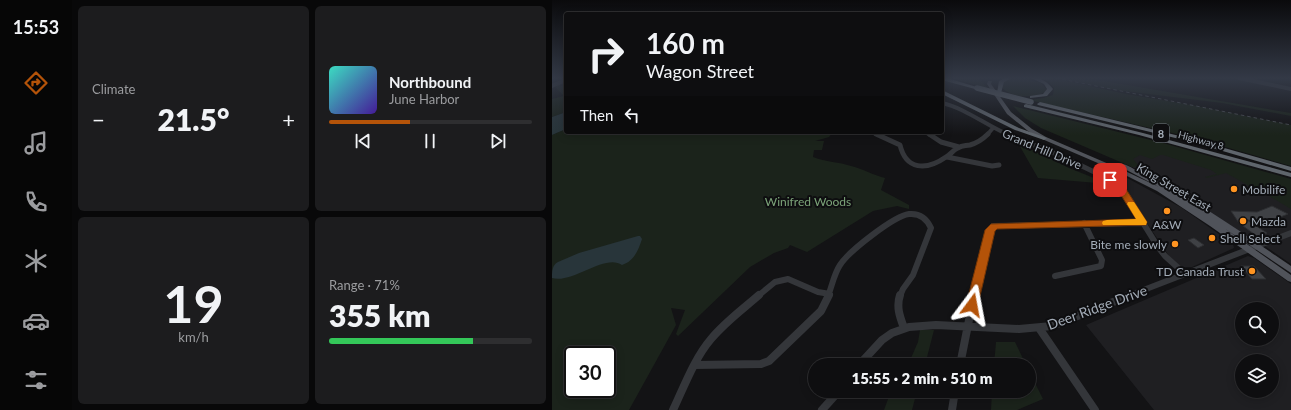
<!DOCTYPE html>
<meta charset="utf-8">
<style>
body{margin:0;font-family:Lato,sans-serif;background:#1c1c1e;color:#f1f3f6;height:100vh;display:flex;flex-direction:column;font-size:15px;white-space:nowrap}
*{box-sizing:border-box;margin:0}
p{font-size:13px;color:#9b9c9f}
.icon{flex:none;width:22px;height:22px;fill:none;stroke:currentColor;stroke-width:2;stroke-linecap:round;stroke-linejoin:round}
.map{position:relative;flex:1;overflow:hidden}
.drawer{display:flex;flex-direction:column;gap:6px;padding:6px;background:#080809;width:480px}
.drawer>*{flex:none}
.hud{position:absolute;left:12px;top:12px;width:380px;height:122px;border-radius:4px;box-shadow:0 2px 10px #0003,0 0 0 1px #2e2e30;background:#0e0e10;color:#f1f3f6;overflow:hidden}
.buttons{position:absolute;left:683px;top:302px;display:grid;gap:8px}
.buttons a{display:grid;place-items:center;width:44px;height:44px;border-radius:50%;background:#0e0e10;box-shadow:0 2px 10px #0003,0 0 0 1px #2e2e30;font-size:20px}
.speed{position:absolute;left:12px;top:346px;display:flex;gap:8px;font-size:20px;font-weight:700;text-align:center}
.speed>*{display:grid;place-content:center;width:52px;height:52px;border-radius:50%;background:#0e0e10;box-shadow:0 2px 10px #0003,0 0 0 1px #2e2e30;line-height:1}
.speed .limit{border:2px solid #111;border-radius:6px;background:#fff;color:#111}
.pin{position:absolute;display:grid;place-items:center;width:34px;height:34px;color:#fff;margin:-17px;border-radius:8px;box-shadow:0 2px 6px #0006}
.me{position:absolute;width:44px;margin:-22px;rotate:13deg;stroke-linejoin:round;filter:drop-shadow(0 0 3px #0008)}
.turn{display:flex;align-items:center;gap:14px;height:84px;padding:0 16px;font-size:18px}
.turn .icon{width:52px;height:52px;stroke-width:2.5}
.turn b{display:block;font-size:28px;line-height:34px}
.then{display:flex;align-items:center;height:38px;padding:0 16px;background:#0003;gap:8px;font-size:15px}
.big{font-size:30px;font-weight:800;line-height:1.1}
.drawer .card{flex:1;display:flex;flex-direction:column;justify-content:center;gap:6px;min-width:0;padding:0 14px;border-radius:6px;background:#1c1c1e}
.drawer .dial{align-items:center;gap:0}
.dial b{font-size:52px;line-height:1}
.song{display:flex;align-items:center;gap:12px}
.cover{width:48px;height:48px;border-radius:6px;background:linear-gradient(135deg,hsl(170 70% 55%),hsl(260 70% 35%))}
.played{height:4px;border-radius:2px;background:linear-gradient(90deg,#b45309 40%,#2e2e30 40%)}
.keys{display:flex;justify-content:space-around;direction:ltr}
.heat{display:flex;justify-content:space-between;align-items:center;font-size:22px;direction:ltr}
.charge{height:6px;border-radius:3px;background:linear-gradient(90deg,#34c759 71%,#2e2e30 0)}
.drawer .tiles{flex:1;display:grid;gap:6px;grid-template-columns:repeat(2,1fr)}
.trip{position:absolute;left:256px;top:358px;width:228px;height:40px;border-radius:20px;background:#0e0e10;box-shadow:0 2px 10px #0003,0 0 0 1px #2e2e30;font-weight:800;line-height:40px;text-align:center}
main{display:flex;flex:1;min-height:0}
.tabs{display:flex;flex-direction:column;width:72px;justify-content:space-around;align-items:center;background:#060606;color:#9b9c9f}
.tabs .icon{width:28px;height:28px}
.tabs .selected{color:#b45309}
.tabs b{font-size:18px;color:#f1f3f6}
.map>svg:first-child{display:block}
.built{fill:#1f1f22;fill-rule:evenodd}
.green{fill:#1b231b;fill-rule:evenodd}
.water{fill:#28353a}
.building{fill:#3f4145;stroke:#2d2e31}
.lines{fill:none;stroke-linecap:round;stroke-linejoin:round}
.minor-far3{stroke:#34363a;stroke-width:4}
.minor-far2{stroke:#34363a;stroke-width:5}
.minor-far1{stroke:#34363a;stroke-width:6}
.minor{stroke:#34363a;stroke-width:8}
.major{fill:#50535a;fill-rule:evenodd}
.highway{fill:#5f656c;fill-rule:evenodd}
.rail{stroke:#474a50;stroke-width:1;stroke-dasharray:3.5 3;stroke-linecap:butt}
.highway-bridge{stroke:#5f656c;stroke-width:5.5}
.route{fill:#b45309;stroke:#753606}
.slow{fill:#f59e0b}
.poi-dot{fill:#ff9421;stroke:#0e0e10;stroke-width:1.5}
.labels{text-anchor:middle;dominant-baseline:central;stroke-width:4;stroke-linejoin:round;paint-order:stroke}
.far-street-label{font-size:10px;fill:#a3acb7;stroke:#0e0e10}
.shield{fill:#0e0e10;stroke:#767d85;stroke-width:1}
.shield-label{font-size:11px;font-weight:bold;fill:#a3acb7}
.street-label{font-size:12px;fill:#a3acb7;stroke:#0e0e10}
.poi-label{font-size:12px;fill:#a3acb7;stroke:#0e0e10;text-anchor:start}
.park-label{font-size:12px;fill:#7ca479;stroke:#0e0e10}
.near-street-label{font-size:14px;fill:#a3acb7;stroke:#0e0e10}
</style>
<main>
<nav class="tabs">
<b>15:53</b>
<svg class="icon selected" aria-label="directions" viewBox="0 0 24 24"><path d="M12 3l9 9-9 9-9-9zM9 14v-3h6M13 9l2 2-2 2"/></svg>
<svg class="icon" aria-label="music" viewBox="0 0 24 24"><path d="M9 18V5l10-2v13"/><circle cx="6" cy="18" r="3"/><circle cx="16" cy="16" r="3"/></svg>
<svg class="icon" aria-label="phone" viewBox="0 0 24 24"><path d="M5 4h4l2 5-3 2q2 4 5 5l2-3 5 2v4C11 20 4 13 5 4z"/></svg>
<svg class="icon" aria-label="climate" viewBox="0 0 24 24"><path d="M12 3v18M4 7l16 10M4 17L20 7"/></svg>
<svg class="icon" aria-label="car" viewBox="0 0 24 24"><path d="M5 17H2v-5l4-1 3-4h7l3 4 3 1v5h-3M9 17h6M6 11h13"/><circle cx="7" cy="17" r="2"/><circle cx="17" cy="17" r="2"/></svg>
<svg class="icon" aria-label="filters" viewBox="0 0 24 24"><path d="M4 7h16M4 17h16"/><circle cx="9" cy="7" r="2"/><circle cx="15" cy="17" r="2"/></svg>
</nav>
<section class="drawer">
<div class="tiles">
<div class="card"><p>Climate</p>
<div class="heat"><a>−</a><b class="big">21.5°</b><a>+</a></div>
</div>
<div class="card">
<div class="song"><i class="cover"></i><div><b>Northbound</b><p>June Harbor</p></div></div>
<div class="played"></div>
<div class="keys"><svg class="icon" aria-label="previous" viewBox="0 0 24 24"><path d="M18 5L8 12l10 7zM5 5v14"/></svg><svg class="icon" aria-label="pause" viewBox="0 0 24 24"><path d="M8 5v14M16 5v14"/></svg><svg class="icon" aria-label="next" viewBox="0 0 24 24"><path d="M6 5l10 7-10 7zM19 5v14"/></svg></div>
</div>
<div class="card dial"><b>19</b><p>km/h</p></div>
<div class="card"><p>Range · 71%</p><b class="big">355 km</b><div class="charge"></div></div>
</div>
</section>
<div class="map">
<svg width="739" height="410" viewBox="0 0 739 410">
<rect width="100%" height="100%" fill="#131315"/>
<path class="built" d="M 610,152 L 673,171 L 739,200 L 739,264 L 704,240 L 690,234 L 631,193 L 578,166 L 579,158 L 587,154 Z
M 568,174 L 630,208 L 681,244 L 682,248 L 640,267 L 632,267 L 628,266 L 619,259 L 571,187 L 562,179 Z
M 696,256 L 702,258 L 739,284 L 739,410 L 602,410 L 534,325 ZM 690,309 L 720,309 L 720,339 L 690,339 ZM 690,361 L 720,361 L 720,391 L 690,391 Z"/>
<path class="green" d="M 399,78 L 427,78 L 435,88 Z
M 472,78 L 489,83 L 494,89 L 493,92 C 481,99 457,98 449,86 L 449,83 L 457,79 Z
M 485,78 L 501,78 L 574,94 L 639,105 L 739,125 L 739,166 L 642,138 L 477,100 L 491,98 L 501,95 L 502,88 L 496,81 Z
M 507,78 L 546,80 L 739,113 L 739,116 L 670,103 L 564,90 Z
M 7,85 L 14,87 L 14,112 L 0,117 L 0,99 L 12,96 L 3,87 Z
M 461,106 L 611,143 L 739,179 L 739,209 L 712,193 L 702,191 L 694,184 L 674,173 L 655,178 L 653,177 L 665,174 L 659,170 L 611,155 L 608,155 L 600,159 L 588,155 L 581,159 L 586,165 L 589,167 L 580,167 L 489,128 L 473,118 Z
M 14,129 L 14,132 L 281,132 L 277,137 L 263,141 L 272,141 L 270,150 L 262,150 L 261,157 C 274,162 287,162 299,166 C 311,169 321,175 333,178 L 329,190 L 357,205 L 357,209 L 345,206 L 321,211 L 255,252 L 238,245 L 236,248 L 222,253 L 198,267 L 126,336 L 124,334 L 133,310 L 119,308 L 124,325 L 77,410 L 0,410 L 0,135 ZM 21,355 L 55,355 L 55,389 L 21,389 Z
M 466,143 L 517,168 L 557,184 L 486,178 Z
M 368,330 L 382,330 L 373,365 L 356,365 L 366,342 Z
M 444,342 L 463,342 L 474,365 L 442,365 Z
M 477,371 L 491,399 L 465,410 L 439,410 L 440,391 L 477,391 Z
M 339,391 L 365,391 L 360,410 L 332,410 Z"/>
<path class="water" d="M 14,112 L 14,129 L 0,135 L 0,117 Z
M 86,236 L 88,236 L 90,239 C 86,251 82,261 70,265 C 53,253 21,284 0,278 C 0,272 0,265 6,262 L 27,253 Z"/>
<path class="building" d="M 720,206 L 736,214 L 716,222 L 695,220 L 715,233 L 706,237 L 687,223 L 679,211 L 705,212 Z
M 642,238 L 652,245 L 646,248 L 636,240 Z
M 689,266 L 702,266 L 714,279 L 700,279 Z"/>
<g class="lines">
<path class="minor-far3" d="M 687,78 L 739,89
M 0,86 L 14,80
M 390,103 C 413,108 435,126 457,135
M 320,132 L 326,135
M 377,132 L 378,135
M 435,135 L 441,128"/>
<path class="minor-far2" d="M 324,134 L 348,145 C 354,170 374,171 394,157 C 398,155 401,150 406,148 C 410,145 413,146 418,145 C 425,143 431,139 436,134
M 377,134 L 389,142 L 407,147
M 455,134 L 509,156 L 559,180 L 571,191 L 580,206
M 395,157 L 440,166 L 447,165"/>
<path class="minor-far1" d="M 580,205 L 606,247 L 613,256 L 633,274
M 503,276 L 549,266 L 550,260 L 532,223
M 206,296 L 223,282 L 236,279 L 266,292 L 278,294
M 276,296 C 280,286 282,274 288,265 C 297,251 342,216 357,214 C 368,213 375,219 379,228 L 361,275 L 351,289 L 348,296
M 422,296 L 438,230 L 441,226 L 590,223
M 576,296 L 739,233"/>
<path class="minor" d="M 348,295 C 344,307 348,317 352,328
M 487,328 L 543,410
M 143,365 L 209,364 L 217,361 L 269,311 L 277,295
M 307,365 L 330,340 L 340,333 L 357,327 L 384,325 L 467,329 L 500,326 L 579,295
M 408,365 L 422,295
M 121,410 C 132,387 142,359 159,339 C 173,322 191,309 207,295
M 270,410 L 287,391
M 400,410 L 403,391"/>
<path class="major" d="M 436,81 L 440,81 L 439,84 L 459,112 L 480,129 L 494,137 L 573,171 L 607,187 L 563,164 L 564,163 C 571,162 580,168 586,171 C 640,197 689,232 739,266 L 739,273 L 672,228 L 739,275 L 739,282 L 736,281 L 658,226 L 605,191 L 569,173 L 490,139 L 476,131 L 455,114 L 435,84 Z"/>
<path class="highway" d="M 390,78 L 395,78 L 428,88 L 423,89 L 390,80 Z
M 453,78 L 460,78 L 452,82 L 449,93 L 445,93 L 447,81 Z
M 479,78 C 489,78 495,81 501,89 L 495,96 L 478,98 L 478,96 L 491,94 L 495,89 L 492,84 Z
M 390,90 L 467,128 L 495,138 L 492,140 L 463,130 L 390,94 Z
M 488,102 L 644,140 L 739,167 L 739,171 L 640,142 L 486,105 L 485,104 Z
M 474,104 L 591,133 L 739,173 L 739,177 L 587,135 L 472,107 L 472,105 Z"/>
<path class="rail" d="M 504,78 L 739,125"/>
<path class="highway-bridge" d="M 425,88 L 479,102"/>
</g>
<linearGradient id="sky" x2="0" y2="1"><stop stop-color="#0a0a0c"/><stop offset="0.58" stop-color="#333946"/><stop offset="1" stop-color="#333946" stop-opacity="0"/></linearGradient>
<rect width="739" height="135" fill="url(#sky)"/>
<path class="route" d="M 558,177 L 574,189 L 595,222 L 594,225 L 445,229 L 443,231 L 426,305 L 424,308 L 420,310 L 416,308 L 414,305 L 433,230 L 439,224 L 584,219 L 567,192 L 554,180 Z"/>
<path class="slow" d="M 576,202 L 582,202 L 595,222 L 594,225 L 551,225 L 550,223 L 551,221 L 555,220 L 584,219 L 575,204 Z"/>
<g class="poi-dot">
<circle cx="682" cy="189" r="4"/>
<circle cx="615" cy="211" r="4"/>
<circle cx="691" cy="221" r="4"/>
<circle cx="660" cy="238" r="4"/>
<circle cx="623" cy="244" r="4"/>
<circle cx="700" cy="271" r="4"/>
</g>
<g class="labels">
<g class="far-street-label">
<text transform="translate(649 140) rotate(15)">Highway 8</text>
</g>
<rect class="shield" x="601" y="124" width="16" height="18" rx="3"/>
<g class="shield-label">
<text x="609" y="133">8</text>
</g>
<g class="street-label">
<text transform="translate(490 149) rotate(23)">Grand Hill Drive</text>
<text transform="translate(622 187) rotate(30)">King Street East</text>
</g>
<g class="poi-label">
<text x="690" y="189">Mobilife</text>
<text x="699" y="221">Mazda</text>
<text x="615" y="224" text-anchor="middle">A&amp;W</text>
<text x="668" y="238">Shell Select</text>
<text x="615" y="244" text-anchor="end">Bite me slowly</text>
<text x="692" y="271" text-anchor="end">TD Canada Trust</text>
</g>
<g class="park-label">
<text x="256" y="201">Winifred Woods</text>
</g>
<g class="near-street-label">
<text transform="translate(545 307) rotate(-20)">Deer Ridge Drive</text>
</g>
</g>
</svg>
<div class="buttons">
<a><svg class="icon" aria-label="search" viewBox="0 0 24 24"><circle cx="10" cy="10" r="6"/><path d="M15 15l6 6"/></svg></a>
<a><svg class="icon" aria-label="layers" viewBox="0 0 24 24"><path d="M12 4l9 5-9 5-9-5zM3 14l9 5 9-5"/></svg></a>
</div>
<div class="speed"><div class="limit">30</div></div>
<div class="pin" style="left:558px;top:180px;background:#d93025"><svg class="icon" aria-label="arrive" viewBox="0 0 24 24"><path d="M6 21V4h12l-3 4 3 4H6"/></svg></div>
<svg class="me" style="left:420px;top:305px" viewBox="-20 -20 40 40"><path d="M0-17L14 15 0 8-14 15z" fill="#b45309" stroke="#fff" stroke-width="4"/></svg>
<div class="trip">15:55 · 2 min · 510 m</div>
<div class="hud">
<div class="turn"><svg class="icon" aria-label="right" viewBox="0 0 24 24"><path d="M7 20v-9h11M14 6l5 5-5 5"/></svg><div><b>160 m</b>Wagon Street</div></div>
<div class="then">Then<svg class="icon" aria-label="left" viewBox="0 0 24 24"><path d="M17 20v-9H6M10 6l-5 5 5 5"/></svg></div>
</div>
</div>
</main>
